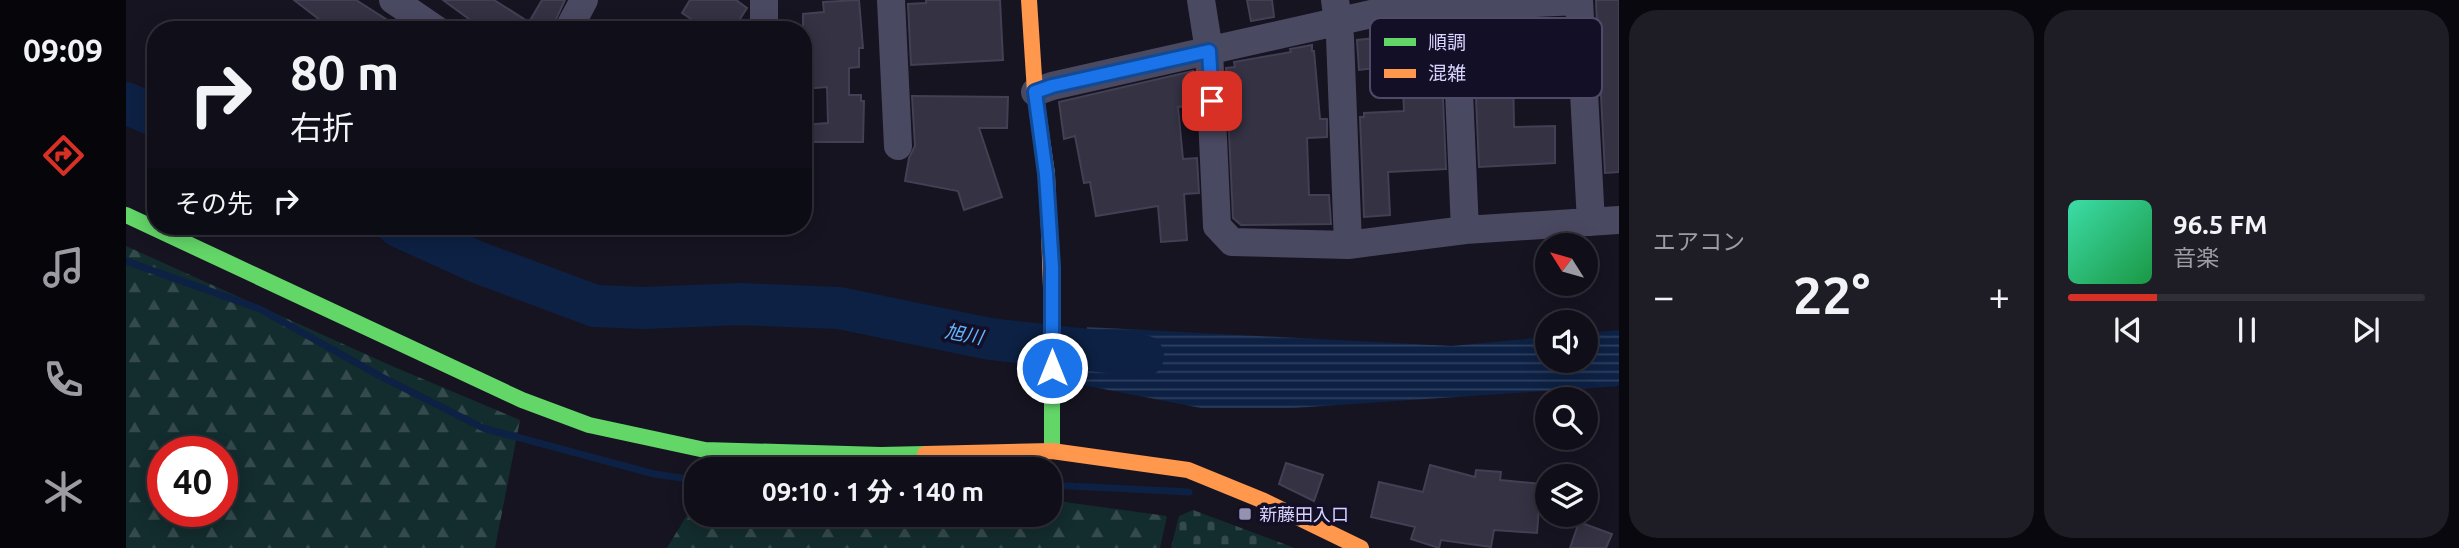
<!DOCTYPE html>
<html lang="ja">
<meta charset="utf-8">
<style>
body{margin:0;font-family:Ubuntu,"Noto Sans JP",sans-serif;background:#1e1d26;color:#f1f3f6;height:100vh;display:flex;flex-direction:column;font-size:26px;white-space:nowrap}
*{box-sizing:border-box;margin:0}
p{font-size:23px;color:#9c9ca2}
.icon{flex:none;width:38px;height:38px;fill:none;stroke:currentColor;stroke-width:2;stroke-linecap:round;stroke-linejoin:round}
.map{position:relative;flex:1;overflow:hidden}
.sheet{display:flex;flex-direction:column;gap:10px;padding:10px;background:#09080e;width:840px}
.sheet>*{flex:none}
.top-card{position:absolute;left:21px;top:21px;width:665px;height:214px;border-radius:28px;box-shadow:0 4px 18px #0003,0 0 0 2px #302f38;background:#100f19;color:#f1f3f6;overflow:hidden}
.needle{width:46px;rotate:307deg}
.buttons{position:absolute;left:1409px;top:233px;display:grid;gap:14px}
.buttons a{display:grid;place-items:center;width:63px;height:63px;border-radius:50%;background:#100f19;box-shadow:0 4px 18px #0003,0 0 0 2px #302f38;font-size:35px}
.speed{position:absolute;left:21px;top:436px;display:flex;gap:14px;font-size:35px;font-weight:700;text-align:center}
.speed>*{display:grid;place-content:center;width:91px;height:91px;border-radius:50%;background:#100f19;box-shadow:0 4px 18px #0003,0 0 0 2px #302f38;line-height:1}
.speed .limit{border:10px solid #d22;background:#fff;color:#111}
.pin{position:absolute;display:grid;place-items:center;width:60px;height:60px;color:#fff;margin:-30px;border-radius:14px;box-shadow:0 4px 10px #0006}
.me{position:absolute;width:77px;margin:-38px;rotate:0deg;stroke-linejoin:round;filter:drop-shadow(0 0 5px #0008)}
.turn{display:flex;align-items:center;gap:24px;height:147px;padding:0 28px;font-size:32px}
.turn .icon{width:91px;height:91px;stroke-width:2.5}
.turn b{display:block;font-size:49px;line-height:60px}
.then{display:flex;align-items:center;height:66px;padding:0 28px;background:#0003;gap:14px;font-size:26px}
.big{font-size:52px;font-weight:700;line-height:1.1}
.sheet .widget{flex:1;display:flex;flex-direction:column;justify-content:center;gap:10px;min-width:0;padding:0 24px;border-radius:28px;background:#1e1d26}
.song{display:flex;align-items:center;gap:21px}
.cover{width:84px;height:84px;border-radius:10px;background:linear-gradient(135deg,hsl(160 70% 55%),hsl(140 70% 35%))}
.played{height:7px;border-radius:4px;background:linear-gradient(90deg,#d93025 25%,#302f38 25%)}
.keys{display:flex;justify-content:space-around;direction:ltr}
.heat{display:flex;justify-content:space-between;align-items:center;font-size:38px;direction:ltr}
.sheet .tiles{flex:1;display:grid;gap:10px;grid-template-columns:repeat(2,1fr)}
.trip{position:absolute;left:558px;top:457px;width:378px;height:70px;border-radius:28px;background:#100f19;box-shadow:0 4px 18px #0003,0 0 0 2px #302f38;font-weight:700;line-height:70px;text-align:center}
main{display:flex;flex:1;min-height:0}
.tab-bar{display:flex;flex-direction:column;width:126px;justify-content:space-around;align-items:center;background:#06060a;color:#9c9ca2}
.tab-bar .icon{width:49px;height:49px}
.tab-bar .selected{color:#d93025}
.tab-bar b{font-size:32px;color:#f1f3f6}
.map>svg:first-child{display:block}
.forest{fill:url(#forest-firs);fill-rule:evenodd}
.cemetery{fill:url(#cemetery-stones)}
.water{fill:url(#water-rules)}
.lines{fill:none;stroke-linecap:round;stroke-linejoin:round}
.stream{stroke:#0d2144;stroke-width:7}
.river{stroke:#0d2144;stroke-width:42}
.building{fill:#343243;stroke:#433f54;stroke-width:2}
.street{stroke:#4a4962;stroke-width:28}
.fast{stroke:#63d668;stroke-width:16}
.slow{stroke:#ff974d;stroke-width:16}
.route-casing{stroke:#114b97;stroke-width:18}
.route{stroke:#1a73e8;stroke-width:12}
.poi-dot{fill:#9591b1;stroke:#130f26;stroke-width:2.5}
.labels{text-anchor:middle;dominant-baseline:central;stroke-width:7;stroke-linejoin:round;paint-order:stroke}
.poi-label{font-size:18px;fill:#d9d4ff;stroke:#130f26;text-anchor:start}
.water-label{font-size:19px;font-style:italic;fill:#62b6ff;stroke:#130f26}
.key{fill:#130f26;stroke:#4e4a67;stroke-width:2}
.key-label{font-size:19px;fill:#d9d4ff}
</style>
<main>
<nav class="tab-bar">
<b>09:09</b>
<svg class="icon selected" aria-label="directions" viewBox="0 0 24 24"><path d="M12 3l9 9-9 9-9-9zM9 14v-3h6M13 9l2 2-2 2"/></svg>
<svg class="icon" aria-label="music" viewBox="0 0 24 24"><path d="M9 18V5l10-2v13"/><circle cx="6" cy="18" r="3"/><circle cx="16" cy="16" r="3"/></svg>
<svg class="icon" aria-label="phone" viewBox="0 0 24 24"><path d="M5 4h4l2 5-3 2q2 4 5 5l2-3 5 2v4C11 20 4 13 5 4z"/></svg>
<svg class="icon" aria-label="climate" viewBox="0 0 24 24"><path d="M12 3v18M4 7l16 10M4 17L20 7"/></svg>
</nav>
<div class="map">
<svg width="1493" height="548" viewBox="0 0 1493 548">
<defs>
<pattern id="forest-firs" width="22" height="20" patternUnits="userSpaceOnUse" patternTransform="scale(1.75)"><rect width="22" height="20" fill="#132c2d"/><path d="M5 1l3.5 6h-7zM16 11l3.5 6h-7z" fill="#354a4c"/></pattern>
<pattern id="cemetery-stones" width="16" height="16" patternUnits="userSpaceOnUse" patternTransform="scale(1.75)"><rect width="16" height="16" fill="#132c2d"/><path d="M2 7V4a2 2 0 0 1 4 0v3zM10 15v-3a2 2 0 0 1 4 0v3z" fill="#354a4c"/></pattern>
<pattern id="water-rules" width="6" height="5" patternUnits="userSpaceOnUse" patternTransform="scale(1.75)"><rect width="6" height="5" fill="#0d2144"/><path d="M0 2.5h6" fill="none" stroke="#304060"/></pattern>
</defs>
<rect width="100%" height="100%" fill="#161421"/>
<path class="forest" d="M 0,246 L 266,366 L 394,420 L 369,548 L 0,548 ZM 37,452 L 96,452 L 96,511 L 37,511 Z
M 570,500 L 570,514 L 924,514 L 924,500 L 1041,516 L 1034,548 L 541,548 Z"/>
<path class="cemetery" d="M 1067,510 L 1169,548 L 1045,548 L 1053,516 Z"/>
<path class="water" d="M 961,327 L 1326,346 L 1421,337 L 1421,360 L 1460,360 L 1460,333 L 1493,330 L 1493,386 L 1167,408 L 1075,408 L 957,385 Z"/>
<g class="lines">
<path class="stream" d="M 0,261 L 134,309 L 254,376 L 357,428 L 528,474 L 570,480
M 924,485 L 1063,492"/>
<path class="river" d="M 0,103 L 30,116
M 272,226 L 351,262 L 469,306 L 518,308 L 614,304 L 713,308 L 864,339 L 1017,356"/>
</g>
<path class="building" d="M 168,0 L 230,0 L 277,30 L 207,30 Z
M 317,0 L 368,0 L 403,22 L 416,0 L 439,0 L 425,30 L 358,30 Z
M 564,0 L 610,0 L 621,8 L 607,30 L 582,30 L 556,13 Z
M 733,0 L 737,48 L 733,48 L 733,67 L 723,68 L 723,95 L 735,95 L 735,101 L 738,101 L 737,142 L 677,142 L 677,125 L 702,123 L 701,87 L 677,89 L 677,14 L 698,12 L 697,2 Z
M 800,0 L 874,0 L 877,60 L 785,65 L 782,4 L 800,3 Z
M 1121,0 L 1146,0 L 1148,17 L 1125,21 Z
M 1470,0 L 1493,0 L 1493,172 L 1479,173 L 1472,36 L 1475,23 L 1471,24 Z
M 1426,19 L 1430,65 L 1387,69 L 1388,127 L 1429,126 L 1429,163 L 1353,167 L 1347,28 Z
M 1306,25 L 1306,32 L 1314,31 L 1320,169 L 1262,172 L 1264,215 L 1238,217 L 1234,117 L 1238,117 L 1238,113 L 1278,111 L 1276,65 L 1233,70 L 1231,40 L 1278,35 L 1278,26 Z
M 1186,45 L 1186,51 L 1188,51 L 1194,119 L 1201,119 L 1201,137 L 1181,138 L 1183,195 L 1203,195 L 1205,224 L 1115,225 L 1107,218 L 1100,68 L 1109,67 L 1108,62 L 1165,52 L 1164,49 Z
M 1067,71 L 1069,105 L 1052,107 L 1057,159 L 1071,158 L 1073,193 L 1058,194 L 1061,240 L 1035,242 L 1032,206 L 970,216 L 964,182 L 958,183 L 949,136 L 938,139 L 933,102 Z
M 786,96 L 882,97 L 881,128 L 853,128 L 876,197 L 838,210 L 832,191 L 779,181 L 783,158 L 789,146 Z
M 1160,463 L 1197,475 L 1188,501 L 1153,484 Z
M 1304,465 L 1349,477 L 1350,470 L 1375,472 L 1374,480 L 1415,484 L 1411,533 L 1368,530 L 1365,547 L 1315,540 L 1313,548 L 1285,539 L 1289,527 L 1245,517 L 1253,482 L 1297,492 Z
M 1453,522 L 1486,534 L 1480,548 L 1444,548 Z"/>
<g class="lines">
<path class="street" d="M 267,0 L 311,30
M 765,0 L 772,146
M 1075,0 L 1083,51 L 1091,226 L 1106,242 L 1222,245 L 1339,230 L 1493,220
M 1209,0 L 1214,37 L 1222,245
M 1329,0 L 1339,230
M 1453,0 L 1465,222
M 442,30 L 458,0
M 638,30 L 638,0
M 909,92 L 926,86 L 1263,10 L 1453,1"/>
<path class="fast" d="M 0,215 L 396,400 L 463,425 L 579,450 L 755,455 L 799,454
M 926,316 L 926,451"/>
<path class="slow" d="M 903,0 L 909,92 L 921,174 L 926,316
M 799,454 L 926,451 L 1062,470 L 1138,501 L 1235,548"/>
</g>
<g class="lines">
<defs>
<path id="route" d="M 926,368 L 926,267 L 920,174 L 909,92 L 926,86 L 1083,51 L 1086,101"/>
</defs>
<use href="#route" class="route-casing"/>
<use href="#route" class="route"/>
</g>
<rect class="poi-dot" x="1112" y="507" width="14" height="14" rx="3.5"/>
<g class="labels">
<g class="poi-label">
<text x="1133" y="514">新藤田入口</text>
</g>
<g class="water-label">
<text transform="translate(838 334) rotate(11)">旭川</text>
</g>
</g>
<rect x="1244" y="18" width="232" height="80" rx="10" class="key"/>
<rect x="1258" y="38" width="32" height="8" fill="#63d668"/>
<rect x="1258" y="69" width="32" height="9" fill="#ff974d"/>
<g class="key-label">
<text x="1302" y="49">順調</text>
<text x="1302" y="80">混雑</text>
</g>
</svg>
<div class="buttons">
<a><svg class="needle" viewBox="-14 -14 28 28"><path d="M0-13l5 13h-10z" fill="#e53935"/><path d="M0 13l5-13h-10z" fill="#9c9ca2"/></svg></a>
<a><svg class="icon" aria-label="sound" viewBox="0 0 24 24"><path d="M4 9h4l5-4v14l-5-4H4zM17 9q2 3 0 6"/></svg></a>
<a><svg class="icon" aria-label="search" viewBox="0 0 24 24"><circle cx="10" cy="10" r="6"/><path d="M15 15l6 6"/></svg></a>
<a><svg class="icon" aria-label="layers" viewBox="0 0 24 24"><path d="M12 4l9 5-9 5-9-5zM3 14l9 5 9-5"/></svg></a>
</div>
<div class="speed"><div class="limit">40</div></div>
<div class="pin" style="left:1086px;top:101px;background:#d93025"><svg class="icon" aria-label="arrive" viewBox="0 0 24 24"><path d="M6 21V4h12l-3 4 3 4H6"/></svg></div>
<svg class="me" style="left:926px;top:368px" viewBox="-20 -20 40 40"><circle r="17" fill="#1a73e8" stroke="#fff" stroke-width="3"/><path d="M0-11L8 9 0 5-8 9z" fill="#fff"/></svg>
<div class="trip">09:10 · 1 分 · 140 m</div>
<div class="top-card">
<div class="turn"><svg class="icon" aria-label="right" viewBox="0 0 24 24"><path d="M7 20v-9h11M14 6l5 5-5 5"/></svg><div><b>80 m</b>右折</div></div>
<div class="then">その先<svg class="icon" aria-label="right" viewBox="0 0 24 24"><path d="M7 20v-9h11M14 6l5 5-5 5"/></svg></div>
</div>
</div>
<section class="sheet">
<div class="tiles">
<div class="widget"><p>エアコン</p>
<div class="heat"><a>−</a><b class="big">22°</b><a>+</a></div>
</div>
<div class="widget">
<div class="song"><i class="cover"></i><div><b>96.5 FM</b><p>音楽</p></div></div>
<div class="played"></div>
<div class="keys"><svg class="icon" aria-label="previous" viewBox="0 0 24 24"><path d="M18 5L8 12l10 7zM5 5v14"/></svg><svg class="icon" aria-label="pause" viewBox="0 0 24 24"><path d="M8 5v14M16 5v14"/></svg><svg class="icon" aria-label="next" viewBox="0 0 24 24"><path d="M6 5l10 7-10 7zM19 5v14"/></svg></div>
</div>
</div>
</section>
</main>
